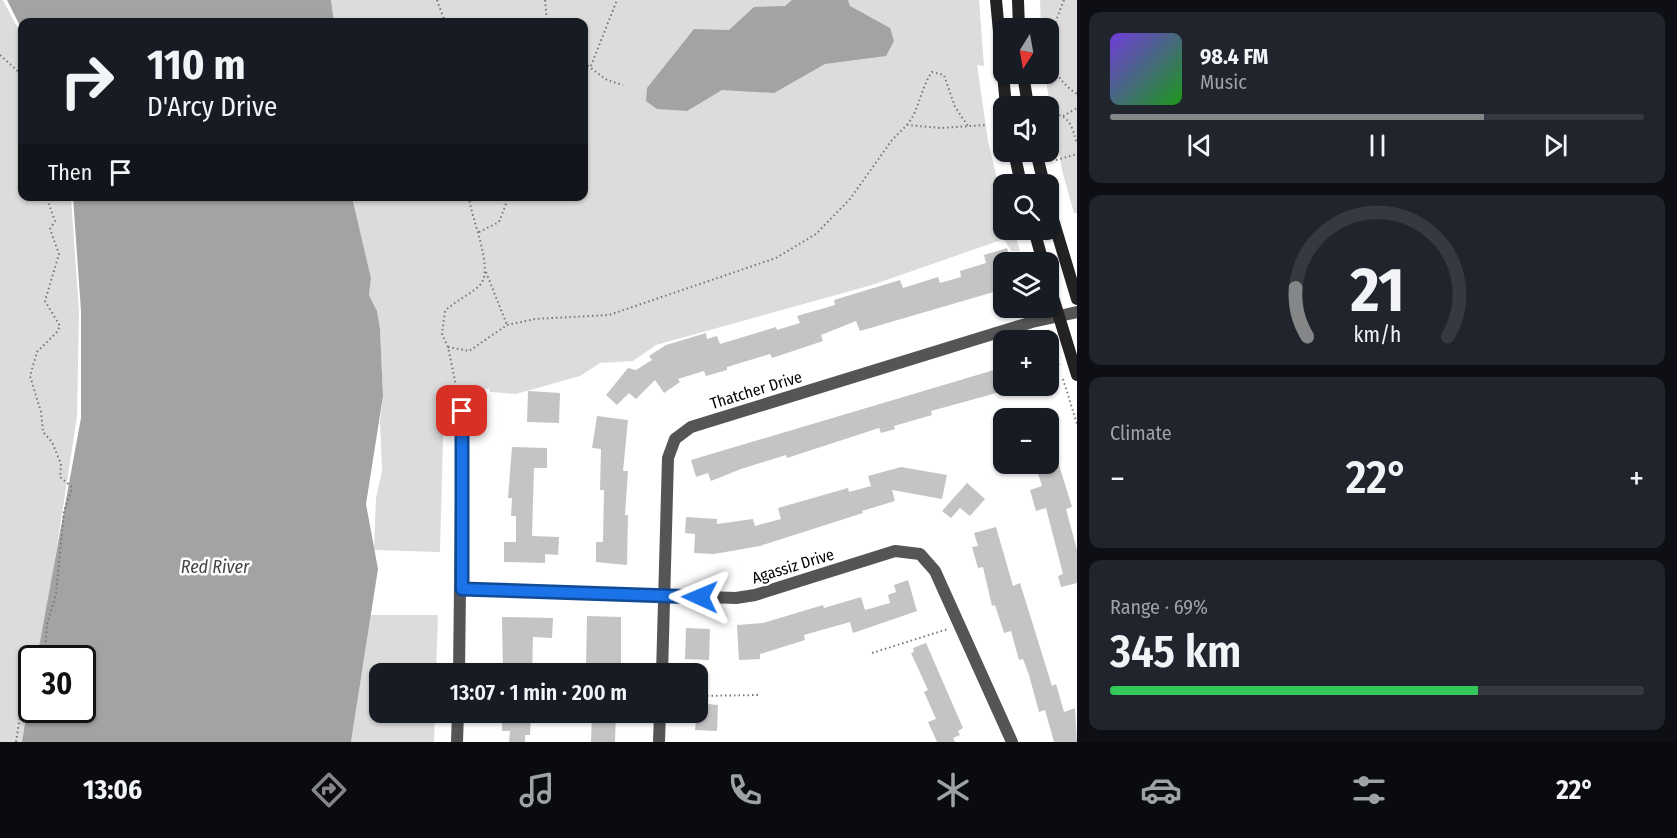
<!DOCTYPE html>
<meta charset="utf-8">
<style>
body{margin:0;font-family:"Fira Sans Condensed",sans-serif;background:#20242c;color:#f1f3f6;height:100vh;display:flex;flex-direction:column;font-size:22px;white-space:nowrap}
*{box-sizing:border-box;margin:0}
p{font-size:20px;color:#9ea1a6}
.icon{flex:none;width:33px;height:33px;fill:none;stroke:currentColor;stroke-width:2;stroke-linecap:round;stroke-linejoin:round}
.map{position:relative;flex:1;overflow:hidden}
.details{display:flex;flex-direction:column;gap:12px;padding:12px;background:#0d0f14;width:600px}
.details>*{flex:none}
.guide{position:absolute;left:18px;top:18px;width:570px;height:183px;border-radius:12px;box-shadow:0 2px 4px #0004;background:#171b24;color:#f1f3f6;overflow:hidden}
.needle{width:39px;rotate:191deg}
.buttons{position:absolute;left:993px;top:18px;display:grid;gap:12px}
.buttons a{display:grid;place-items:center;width:66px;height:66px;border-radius:12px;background:#171b24;box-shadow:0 2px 4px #0004;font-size:30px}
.speed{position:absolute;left:18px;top:645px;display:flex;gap:12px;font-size:30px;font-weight:700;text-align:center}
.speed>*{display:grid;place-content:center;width:78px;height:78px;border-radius:50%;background:#171b24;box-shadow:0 2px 4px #0004;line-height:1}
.speed .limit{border:3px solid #111;border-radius:9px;background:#fff;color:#111}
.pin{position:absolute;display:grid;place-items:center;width:51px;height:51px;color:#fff;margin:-26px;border-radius:12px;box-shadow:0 3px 9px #0006}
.me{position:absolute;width:66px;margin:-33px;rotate:271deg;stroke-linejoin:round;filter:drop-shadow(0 0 4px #0008)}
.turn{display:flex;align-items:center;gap:21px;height:126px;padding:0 30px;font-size:27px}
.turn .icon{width:78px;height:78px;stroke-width:2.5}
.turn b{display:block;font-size:42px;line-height:51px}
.then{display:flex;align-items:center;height:57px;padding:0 30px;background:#0003;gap:12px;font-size:22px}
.big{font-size:45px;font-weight:600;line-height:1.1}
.details .widget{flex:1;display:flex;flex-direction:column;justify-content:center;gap:9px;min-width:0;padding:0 21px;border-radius:12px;background:#20242c}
.details .dial{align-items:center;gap:0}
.dial svg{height:156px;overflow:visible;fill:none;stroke:#363941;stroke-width:7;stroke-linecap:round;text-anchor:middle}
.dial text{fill:#f1f3f6;stroke:none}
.song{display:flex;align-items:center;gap:18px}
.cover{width:72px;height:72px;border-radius:9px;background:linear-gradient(135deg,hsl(260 70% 55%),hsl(120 70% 35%))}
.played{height:6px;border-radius:3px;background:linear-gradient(90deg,#858687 70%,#363941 70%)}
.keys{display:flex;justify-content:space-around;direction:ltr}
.heat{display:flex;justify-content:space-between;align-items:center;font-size:33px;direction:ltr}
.charge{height:9px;border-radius:4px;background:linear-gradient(90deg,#34c759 69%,#363941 0)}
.trip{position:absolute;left:369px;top:663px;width:339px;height:60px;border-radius:12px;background:#171b24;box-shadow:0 2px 4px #0004;font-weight:600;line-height:60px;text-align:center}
.menu{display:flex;height:96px;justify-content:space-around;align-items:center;background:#090b0e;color:#9ea1a6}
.menu .icon{width:42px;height:42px}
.menu .active{color:#858687}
.menu b{font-size:27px;color:#f1f3f6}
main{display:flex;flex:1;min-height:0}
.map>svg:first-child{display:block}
.green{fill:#dcdcdc}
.water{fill:#a3a3a3}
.building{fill:#c4c4c4}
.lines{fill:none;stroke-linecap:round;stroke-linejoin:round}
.path{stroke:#777;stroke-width:2;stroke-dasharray:1.5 3;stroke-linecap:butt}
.street{stroke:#555;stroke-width:12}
.secondary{stroke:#222;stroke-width:12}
.route-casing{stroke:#114b97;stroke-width:15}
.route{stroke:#1a73e8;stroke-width:10}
.labels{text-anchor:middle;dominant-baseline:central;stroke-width:5;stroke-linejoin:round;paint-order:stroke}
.street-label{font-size:16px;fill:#000;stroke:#fff}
.water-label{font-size:18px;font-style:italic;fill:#444;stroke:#fff}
</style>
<main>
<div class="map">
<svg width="1077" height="742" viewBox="0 0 1077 742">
<rect width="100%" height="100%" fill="#fff"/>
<path class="green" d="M 0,0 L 3,0 L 22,36 L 22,196 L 71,197 L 79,311 L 77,416 L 40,658 L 32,658 L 32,710 L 27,742 L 0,742 Z
M 331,0 L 979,0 L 984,66 L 977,65 L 988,141 L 1003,204 L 1004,230 L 1014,230 L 1020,251 L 1011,251 L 1004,239 L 872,285 L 656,345 L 633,361 L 600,363 L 580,376 L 516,394 L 490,392 L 489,388 L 444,402 L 440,552 L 374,550 L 376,498 L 382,471 L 380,421 L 383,396 L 380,329 L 377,311 L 369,295 L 371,278 L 352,197 L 584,196 L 584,22 L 334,22 Z
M 1040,0 L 1077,0 L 1077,213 L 1074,213 L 1062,170 L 1047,87 L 1048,28 L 1041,28 Z
M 371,615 L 438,615 L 436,673 L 380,674 L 380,712 L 435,713 L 434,742 L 351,742 Z"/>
<path class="water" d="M 7,0 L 331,0 L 334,22 L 22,22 L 22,30 Z
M 792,0 L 848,0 L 850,6 L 890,28 L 894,41 L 886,56 L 825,64 L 774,93 L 722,90 L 687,111 L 657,109 L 646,101 L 647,88 L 694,29 L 729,30 L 754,7 L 785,6 Z
M 73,197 L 352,197 L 371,278 L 369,295 L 377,311 L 380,329 L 383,396 L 366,504 L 378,569 L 351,742 L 22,742 L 31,689 L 32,710 L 82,710 L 82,658 L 37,658 L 81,418 L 81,311 Z"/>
<path class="building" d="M 1007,248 L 1012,262 L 1004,262 L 1004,289 L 860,331 L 856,321 L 821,335 L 823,341 L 772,358 L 770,354 L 727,367 L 727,370 L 706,376 L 704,371 L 678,379 L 680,382 L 664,393 L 655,380 L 636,399 L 629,393 L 617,405 L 606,395 L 628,368 L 636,370 L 652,360 L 649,356 L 666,345 L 706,333 L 707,339 L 717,336 L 720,344 L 776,327 L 777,330 L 800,323 L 797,316 L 835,305 L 834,300 L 900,280 L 903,288 L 938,277 L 940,283 L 961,277 L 960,271 L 986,263 L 984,255 Z
M 994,370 L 1000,392 L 931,411 L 932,415 L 894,426 L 895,429 L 881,433 L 879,428 L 787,458 L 786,455 L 741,469 L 711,481 L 708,473 L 696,477 L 691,460 Z
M 528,391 L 560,393 L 559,423 L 527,422 Z
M 597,416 L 628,420 L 623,471 L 628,471 L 625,515 L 628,515 L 627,565 L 596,562 L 596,542 L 603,542 L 604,490 L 600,490 L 601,449 L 592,448 Z
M 1048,439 L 1051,439 L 1072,507 L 1066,509 L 1077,550 L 1077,583 L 1061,587 L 1058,576 L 1063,574 L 1046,508 L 1036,511 L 1030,490 L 1042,486 L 1035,464 L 1048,464 Z
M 512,447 L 547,448 L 547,468 L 534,468 L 532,536 L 559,537 L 558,555 L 545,554 L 545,563 L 504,562 L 504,542 L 516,542 L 516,516 L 511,516 L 512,498 L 508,498 Z
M 901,467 L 947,475 L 942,499 L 892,490 L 895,501 L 862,511 L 863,513 L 760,546 L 714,554 L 694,553 L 695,534 L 685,533 L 686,517 L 717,519 L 717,524 L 753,519 L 755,526 L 781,519 L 778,508 L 848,488 L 849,492 L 871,486 L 868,476 Z
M 967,483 L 985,499 L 970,516 L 960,508 L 951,518 L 942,511 Z
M 996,527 L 1013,586 L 1020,583 L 1052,686 L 1056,684 L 1064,712 L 1075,708 L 1077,742 L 1054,742 L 1045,710 L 1039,712 L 1029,675 L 1023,659 L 1019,660 L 1011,631 L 1004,633 L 995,605 L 992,606 L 983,567 L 978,568 L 972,547 L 978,546 L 974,533 Z
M 908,580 L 917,611 L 853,633 L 850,622 L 804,635 L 805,640 L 760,654 L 760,659 L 739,660 L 737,625 L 763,623 L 823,605 L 824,608 L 861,597 L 865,610 L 890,603 L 888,595 L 896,592 L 894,585 Z
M 587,616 L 621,617 L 621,667 L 611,667 L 611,674 L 594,674 L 594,666 L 586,666 Z
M 502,617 L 553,618 L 552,638 L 533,637 L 532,674 L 503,674 Z
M 686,628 L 710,629 L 709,660 L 685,659 Z
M 926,643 L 963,728 L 958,731 L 960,735 L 953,738 L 955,742 L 937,742 L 928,722 L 936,719 L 924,692 L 928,690 L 911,653 L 914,652 L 913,648 Z
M 698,703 L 718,705 L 717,731 L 695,730 Z
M 502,712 L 531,712 L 530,735 L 525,735 L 525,742 L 509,742 L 510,731 L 502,731 Z
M 592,712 L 616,712 L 615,742 L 591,742 Z"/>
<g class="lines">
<path class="path" d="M 437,0 L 445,22
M 545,0 L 547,22
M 1064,0 C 1050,34 1039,69 1077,94
M 0,55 L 22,75
M 584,63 L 607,80 L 623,85
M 591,66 L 617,0
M 1050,114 C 1070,114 1072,127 1077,144
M 1063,116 L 1077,108
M 907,125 C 920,109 920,89 932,72 L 944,75 L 955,107 L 968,126
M 1056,160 L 1077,154
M 479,232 L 499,222 L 509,196
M 486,272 L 507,325
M 1048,330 L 1059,365
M 448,347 L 469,351 L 507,325 L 535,319 L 609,315 L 776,258 L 816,234 L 850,199 L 892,140 L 907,125 L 941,128 L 986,125
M 1063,379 L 1077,424
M 459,400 L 448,347 L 442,334 L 445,311 C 455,301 468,296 479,286 C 496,271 470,217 469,196
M 872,653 L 948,629
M 39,658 L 45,649 L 47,624 L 56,594 L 64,511 L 71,491 L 71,486 L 60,477 L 61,464 L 52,442 L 43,432 L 41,412 L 30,376 L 37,352 L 57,332 L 60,326 L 45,301 L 59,254 L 50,229 L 55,221 L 46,196
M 698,696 L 758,695
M 16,742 L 24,690 L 32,677"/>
<path class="street" d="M 462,589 L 736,598 L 755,595 L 895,551 L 920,554 L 935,571 L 1012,742
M 459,674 L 462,411
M 662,674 L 668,458 L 675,439 L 691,427 L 1032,322 L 1077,312
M 457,742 L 458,712
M 659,742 L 660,712"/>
<path class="secondary" d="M 996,0 L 1006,106
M 1018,0 L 1019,28
M 1023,74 L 1028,106
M 1014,152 L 1021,184
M 1036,152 L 1044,184
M 1048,203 L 1077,299
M 1034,230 L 1043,262
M 1048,281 L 1077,375"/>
</g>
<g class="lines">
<defs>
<path id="route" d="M 462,411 L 462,589 L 700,597"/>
</defs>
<use href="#route" class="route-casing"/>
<use href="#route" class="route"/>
</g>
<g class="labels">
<g class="street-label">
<text transform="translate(756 390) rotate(-17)">Thatcher Drive</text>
<text transform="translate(793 566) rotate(-17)">Agassiz Drive</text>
</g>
<g class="water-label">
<text x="215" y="567">Red River</text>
</g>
</g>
</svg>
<div class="buttons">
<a><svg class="needle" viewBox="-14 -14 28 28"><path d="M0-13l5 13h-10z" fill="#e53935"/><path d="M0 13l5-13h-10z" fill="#9ea1a6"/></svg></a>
<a><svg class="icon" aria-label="sound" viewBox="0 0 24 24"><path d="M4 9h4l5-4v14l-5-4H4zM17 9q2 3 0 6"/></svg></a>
<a><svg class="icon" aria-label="search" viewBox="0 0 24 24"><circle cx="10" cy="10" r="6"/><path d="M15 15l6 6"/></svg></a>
<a><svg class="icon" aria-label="layers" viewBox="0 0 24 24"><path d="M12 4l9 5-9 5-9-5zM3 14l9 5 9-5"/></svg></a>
<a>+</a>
<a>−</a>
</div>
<div class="speed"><div class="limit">30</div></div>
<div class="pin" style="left:462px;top:411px;background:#d93025"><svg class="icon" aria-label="arrive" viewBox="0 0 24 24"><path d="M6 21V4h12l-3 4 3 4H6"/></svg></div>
<svg class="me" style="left:700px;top:597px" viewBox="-20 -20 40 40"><path d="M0-17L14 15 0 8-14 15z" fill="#1a73e8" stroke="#fff" stroke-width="4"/></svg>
<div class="trip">13:07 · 1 min · 200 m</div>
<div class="guide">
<div class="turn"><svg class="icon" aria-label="right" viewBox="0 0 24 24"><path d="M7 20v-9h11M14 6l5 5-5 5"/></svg><div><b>110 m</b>D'Arcy Drive</div></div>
<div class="then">Then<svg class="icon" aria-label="arrive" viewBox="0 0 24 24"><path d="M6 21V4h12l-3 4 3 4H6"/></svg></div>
</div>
</div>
<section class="details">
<div class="widget">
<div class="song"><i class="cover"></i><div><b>98.4 FM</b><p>Music</p></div></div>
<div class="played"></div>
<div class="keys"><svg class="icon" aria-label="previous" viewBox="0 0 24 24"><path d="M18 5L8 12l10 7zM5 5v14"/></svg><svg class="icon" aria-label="pause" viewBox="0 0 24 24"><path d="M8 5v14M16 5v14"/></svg><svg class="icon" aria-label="next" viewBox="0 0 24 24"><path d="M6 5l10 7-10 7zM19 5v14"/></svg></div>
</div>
<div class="widget dial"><svg viewBox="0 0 100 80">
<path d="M14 69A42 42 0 1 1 86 69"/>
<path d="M14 69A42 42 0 0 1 8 44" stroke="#858687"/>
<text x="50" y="56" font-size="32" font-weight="700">21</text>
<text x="50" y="72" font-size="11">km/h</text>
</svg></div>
<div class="widget"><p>Climate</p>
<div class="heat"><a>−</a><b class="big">22°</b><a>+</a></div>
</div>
<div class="widget"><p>Range · 69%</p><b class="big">345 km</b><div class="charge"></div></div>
</section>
</main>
<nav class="menu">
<b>13:06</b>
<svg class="icon active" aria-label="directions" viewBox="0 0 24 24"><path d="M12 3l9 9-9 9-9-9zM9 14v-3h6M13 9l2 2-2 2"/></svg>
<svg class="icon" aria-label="music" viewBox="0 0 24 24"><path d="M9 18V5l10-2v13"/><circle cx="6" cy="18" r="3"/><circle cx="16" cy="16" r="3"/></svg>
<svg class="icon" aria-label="phone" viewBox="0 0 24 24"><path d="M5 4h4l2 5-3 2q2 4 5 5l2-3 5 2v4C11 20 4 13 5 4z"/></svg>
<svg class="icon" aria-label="climate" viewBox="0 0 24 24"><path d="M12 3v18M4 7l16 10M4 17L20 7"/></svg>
<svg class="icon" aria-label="car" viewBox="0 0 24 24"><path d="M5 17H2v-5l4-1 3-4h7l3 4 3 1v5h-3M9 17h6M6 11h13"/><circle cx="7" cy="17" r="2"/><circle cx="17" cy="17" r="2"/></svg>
<svg class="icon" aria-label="filters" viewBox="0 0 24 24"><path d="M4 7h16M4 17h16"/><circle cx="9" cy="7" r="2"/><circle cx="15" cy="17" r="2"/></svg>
<b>22°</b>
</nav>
